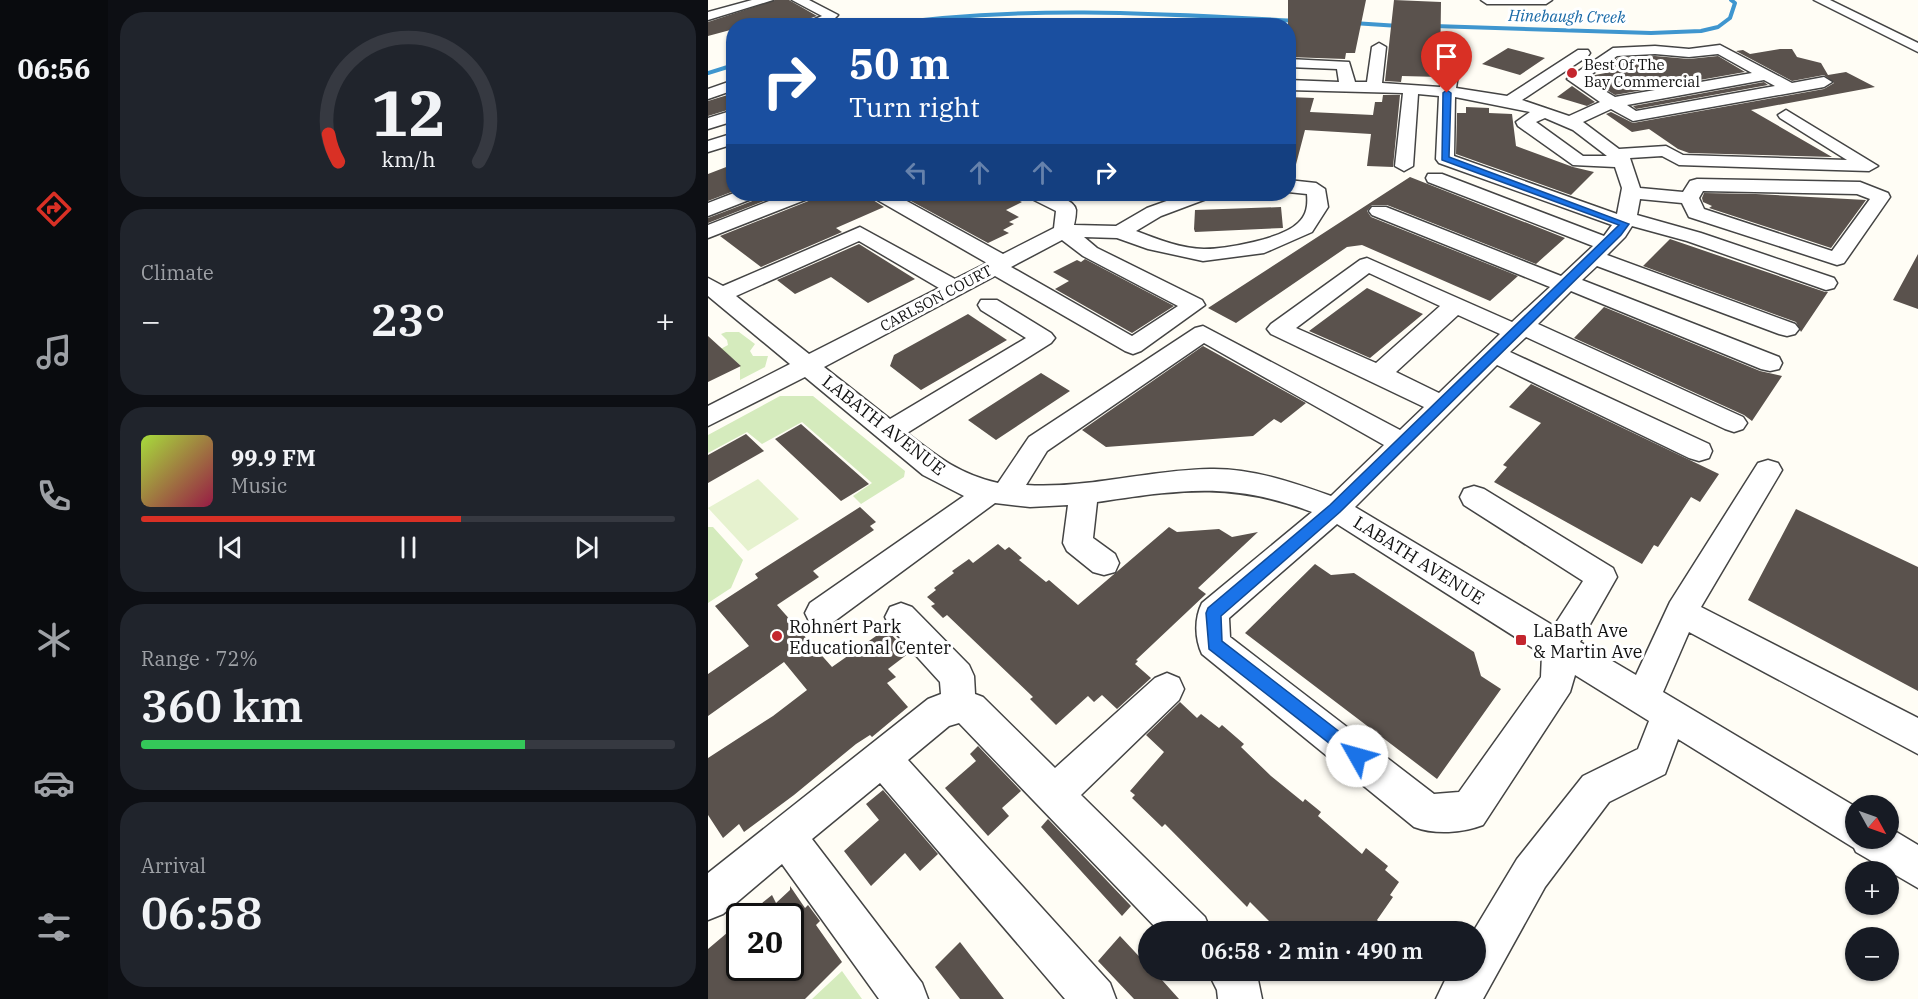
<!DOCTYPE html>
<meta charset="utf-8">
<style>
body{margin:0;font-family:"IBM Plex Serif",serif;background:#20242c;color:#f1f3f6;height:100vh;display:flex;flex-direction:column;font-size:22px;white-space:nowrap}
*{box-sizing:border-box;margin:0}
p{font-size:20px;color:#9ea1a6}
.icon{flex:none;width:33px;height:33px;fill:none;stroke:currentColor;stroke-width:2;stroke-linecap:round;stroke-linejoin:round}
.map{position:relative;flex:1;overflow:hidden}
.details{display:flex;flex-direction:column;gap:12px;padding:12px;background:#0d0f14;width:600px}
.details>*{flex:none}
.top-card{position:absolute;left:18px;top:18px;width:570px;height:183px;border-radius:24px;box-shadow:0 2px 4px #0004;background:#1a4fa0;color:#fff;overflow:hidden}
.needle{width:39px;rotate:130deg}
.buttons{position:absolute;left:1137px;top:795px;display:grid;gap:12px}
.buttons a{display:grid;place-items:center;width:54px;height:54px;border-radius:50%;background:#171b24;box-shadow:0 2px 4px #0004;font-size:30px}
.speed{position:absolute;left:18px;top:903px;display:flex;gap:12px;font-size:30px;font-weight:700;text-align:center}
.speed>*{display:grid;place-content:center;width:78px;height:78px;border-radius:50%;background:#171b24;box-shadow:0 2px 4px #0004;line-height:1}
.speed .limit{border:3px solid #111;border-radius:9px;background:#fff;color:#111}
.pin{position:absolute;display:grid;place-items:center;width:51px;height:51px;color:#fff;margin:-62px -26px;border-radius:50% 50% 50% 0;rotate:-45deg;box-shadow:0 0 6px #0007}
.pin .icon{rotate:45deg}
.me{position:absolute;width:66px;margin:-33px;rotate:308deg;stroke-linejoin:round;filter:drop-shadow(0 0 4px #0008)}
.turn{display:flex;align-items:center;gap:21px;height:126px;padding:0 24px;font-size:27px}
.turn .icon{width:78px;height:78px;stroke-width:2.5}
.turn b{display:block;font-size:42px;line-height:51px}
.lanes{display:flex;align-items:center;height:57px;padding:0 24px;background:#0003;justify-content:center;gap:30px;direction:ltr}
.lanes .off{opacity:.35}
.big{font-size:45px;font-weight:600;line-height:1.1}
.details .card{flex:1;display:flex;flex-direction:column;justify-content:center;gap:9px;min-width:0;padding:0 21px;border-radius:24px;background:#20242c}
.details .dial{align-items:center;gap:0}
.dial svg{height:156px;overflow:visible;fill:none;stroke:#363941;stroke-width:7;stroke-linecap:round;text-anchor:middle}
.dial text{fill:#f1f3f6;stroke:none}
.song{display:flex;align-items:center;gap:18px}
.cover{width:72px;height:72px;border-radius:9px;background:linear-gradient(135deg,hsl(80 70% 55%),hsl(340 70% 35%))}
.played{height:6px;border-radius:3px;background:linear-gradient(90deg,#d93025 60%,#363941 60%)}
.keys{display:flex;justify-content:space-around;direction:ltr}
.heat{display:flex;justify-content:space-between;align-items:center;font-size:33px;direction:ltr}
.charge{height:9px;border-radius:4px;background:linear-gradient(90deg,#34c759 72%,#363941 0)}
.trip{position:absolute;left:430px;top:921px;width:348px;height:60px;border-radius:30px;background:#171b24;box-shadow:0 2px 4px #0004;font-weight:600;line-height:60px;text-align:center}
main{display:flex;flex:1;min-height:0}
.dock{display:flex;flex-direction:column;width:108px;justify-content:space-around;align-items:center;background:#090b0e;color:#9ea1a6}
.dock .icon{width:42px;height:42px}
.dock .current{color:#d93025}
.dock b{font-size:27px;color:#f1f3f6}
.map>svg:first-child{display:block}
.green{fill:#d5ebbd}
.pitch{fill:#e6f2cf}
.lines{fill:none;stroke-linecap:round;stroke-linejoin:round}
.stream{stroke:#3f96cf;stroke-width:4}
.building{fill:#5a524d}
.minor-casing{stroke:#444;stroke-width:3}
.minor{fill:#fff;fill-rule:evenodd}
.route{fill:#1a73e8;stroke:#114b97;stroke-width:1.5}
.poi-dot{fill:#c4262e;stroke:#fff;stroke-width:2}
.labels{text-anchor:middle;dominant-baseline:central;stroke-width:6;stroke-linejoin:round;paint-order:stroke}
.far-poi-label{font-size:15px;fill:#111;stroke:#fff;text-anchor:start}
.far-street-label{font-size:15px;fill:#111;stroke:#fff}
.far-water-label{font-size:16px;font-style:italic;fill:#1768a6;stroke:#fff}
.street-label{font-size:18px;fill:#111;stroke:#fff}
.poi-label{font-size:18px;fill:#111;stroke:#fff;text-anchor:start}
</style>
<main>
<nav class="dock">
<b>06:56</b>
<svg class="icon current" aria-label="directions" viewBox="0 0 24 24"><path d="M12 3l9 9-9 9-9-9zM9 14v-3h6M13 9l2 2-2 2"/></svg>
<svg class="icon" aria-label="music" viewBox="0 0 24 24"><path d="M9 18V5l10-2v13"/><circle cx="6" cy="18" r="3"/><circle cx="16" cy="16" r="3"/></svg>
<svg class="icon" aria-label="phone" viewBox="0 0 24 24"><path d="M5 4h4l2 5-3 2q2 4 5 5l2-3 5 2v4C11 20 4 13 5 4z"/></svg>
<svg class="icon" aria-label="climate" viewBox="0 0 24 24"><path d="M12 3v18M4 7l16 10M4 17L20 7"/></svg>
<svg class="icon" aria-label="car" viewBox="0 0 24 24"><path d="M5 17H2v-5l4-1 3-4h7l3 4 3 1v5h-3M9 17h6M6 11h13"/><circle cx="7" cy="17" r="2"/><circle cx="17" cy="17" r="2"/></svg>
<svg class="icon" aria-label="filters" viewBox="0 0 24 24"><path d="M4 7h16M4 17h16"/><circle cx="9" cy="7" r="2"/><circle cx="15" cy="17" r="2"/></svg>
</nav>
<section class="details">
<div class="card dial"><svg viewBox="0 0 100 80">
<path d="M14 69A42 42 0 1 1 86 69"/>
<path d="M14 69A42 42 0 0 1 9 55" stroke="#d93025"/>
<text x="50" y="56" font-size="32" font-weight="700">12</text>
<text x="50" y="72" font-size="11">km/h</text>
</svg></div>
<div class="card"><p>Climate</p>
<div class="heat"><a>−</a><b class="big">23°</b><a>+</a></div>
</div>
<div class="card">
<div class="song"><i class="cover"></i><div><b>99.9 FM</b><p>Music</p></div></div>
<div class="played"></div>
<div class="keys"><svg class="icon" aria-label="previous" viewBox="0 0 24 24"><path d="M18 5L8 12l10 7zM5 5v14"/></svg><svg class="icon" aria-label="pause" viewBox="0 0 24 24"><path d="M8 5v14M16 5v14"/></svg><svg class="icon" aria-label="next" viewBox="0 0 24 24"><path d="M6 5l10 7-10 7zM19 5v14"/></svg></div>
</div>
<div class="card"><p>Range · 72%</p><b class="big">360 km</b><div class="charge"></div></div>
<div class="card"><p>Arrival</p><b class="big">06:58</b></div>
</section>
<div class="map">
<svg width="1210" height="999" viewBox="0 0 1210 999">
<rect width="100%" height="100%" fill="#fffdf5"/>
<path class="green" d="M 18,332 L 31,332 L 47,344 L 42,351 L 45,356 L 60,356 L 57,367 L 32,380 L 32,365 L 23,357 L 18,360 L 9,351 L 20,345 L 19,340 L 13,334 Z
M 72,396 L 105,396 L 197,471 L 196,477 L 153,504 L 145,496 L 164,483 L 94,422 L 54,444 L 39,432 L 0,453 L 0,435 Z
M 0,527 L 5,527 L 35,560 L 23,588 L 0,603 Z
M 134,971 L 154,999 L 104,999 Z"/>
<path class="pitch" d="M 50,479 L 91,519 L 40,551 L 0,508 Z"/>
<g class="lines">
<path class="stream" d="M 645,23 L 691,26
M 167,26 C 308,5 447,13 589,21
M 726,26 L 943,33 L 993,31 L 1010,27 L 1022,18 L 1027,3 L 1023,0
M 0,73 L 26,65"/>
</g>
<path class="building" d="M 67,0 L 81,0 L 109,16 L 80,26 L 72,26 L 60,19 L 39,26 L 26,26 L 26,29 L 0,36 L 0,22 Z
M 580,0 L 658,0 L 647,53 L 638,53 L 637,59 L 580,57 Z
M 686,0 L 733,2 L 732,77 L 694,76 L 693,82 L 677,81 Z
M 800,48 L 837,58 L 812,75 L 774,64 Z
M 1072,49 L 1084,49 L 1089,57 L 1113,63 L 1120,75 L 1138,72 L 1167,87 L 1043,110 L 1124,157 L 981,153 L 970,149 L 941,129 L 924,132 L 898,114 L 903,112 L 925,123 L 1116,89 L 1126,83 L 1116,75 L 1084,81 L 1028,51 L 1035,50 L 1042,54 Z
M 947,56 L 981,59 L 1010,56 L 1037,72 L 907,95 L 881,79 L 887,75 L 913,70 L 902,64 L 910,58 Z
M 1056,82 L 1060,85 L 928,109 L 925,106 Z
M 864,86 L 887,102 L 879,106 L 849,97 Z
M 26,93 L 26,108 L 0,116 L 0,101 Z
M 675,95 L 692,95 L 685,167 L 659,166 L 663,134 L 597,130 L 586,172 L 580,171 L 580,97 L 606,98 L 602,112 L 665,115 L 667,102 L 674,102 Z
M 758,107 L 781,108 L 781,113 L 804,114 L 808,146 L 865,167 L 886,172 L 863,195 L 748,154 L 749,113 L 758,113 Z
M 26,164 L 26,191 L 0,201 L 0,174 Z
M 702,177 L 857,238 L 828,264 L 679,205 L 664,205 L 659,211 L 663,217 L 810,276 L 782,301 L 654,245 L 639,247 L 528,323 L 500,308 Z
M 996,193 L 1048,194 L 1158,200 L 1123,248 L 1001,208 L 1004,206 L 995,202 L 994,198 Z
M 50,194 L 74,194 L 0,223 L 0,218 L 47,200 Z
M 106,194 L 162,194 L 165,200 L 176,207 L 128,228 L 134,232 L 53,267 L 12,236 L 103,200 Z
M 190,194 L 296,194 L 314,202 L 298,210 L 311,217 L 301,222 L 306,224 L 295,230 L 301,233 L 280,243 Z
M 573,207 L 575,228 L 487,232 L 486,229 L 487,210 Z
M 962,239 L 1117,292 L 1120,292 L 1093,332 L 1088,322 L 935,266 Z
M 151,244 L 207,279 L 160,303 L 123,277 L 87,294 L 69,280 Z
M 1210,254 L 1210,309 L 1185,300 Z
M 377,259 L 466,306 L 424,333 L 347,289 L 361,281 L 345,272 L 369,260 L 373,262 Z
M 659,288 L 715,314 L 662,358 L 601,331 Z
M 896,307 L 1052,371 L 1074,376 L 1044,421 L 1036,415 L 866,338 Z
M 260,314 L 299,340 L 213,390 L 182,366 L 186,355 Z
M 0,336 L 33,366 L 0,382 Z
M 495,346 L 598,403 L 573,423 L 566,419 L 545,436 L 398,447 L 374,430 Z
M 333,373 L 362,391 L 288,440 L 260,420 Z
M 823,384 L 1011,474 L 992,502 L 983,497 L 950,547 L 946,545 L 934,564 L 786,482 L 799,467 L 795,465 L 833,423 L 801,407 Z
M 93,424 L 161,484 L 133,501 L 67,439 Z
M 38,434 L 56,451 L 0,483 L 0,455 Z
M 152,507 L 168,522 L 162,526 L 166,530 L 105,571 L 111,577 L 69,605 L 124,667 L 178,629 L 201,653 L 180,669 L 188,677 L 179,683 L 200,707 L 164,737 L 162,735 L 148,744 L 86,795 L 36,832 L 31,824 L 15,838 L 0,815 L 0,758 L 65,716 L 99,690 L 76,662 L 0,716 L 0,674 L 41,646 L 7,606 L 50,578 L 47,574 Z
M 1088,509 L 1210,567 L 1210,691 L 1040,600 Z
M 461,527 L 469,532 L 511,529 L 524,537 L 550,532 L 490,588 L 498,594 L 428,660 L 430,661 L 427,664 L 443,678 L 409,709 L 394,695 L 386,702 L 380,696 L 348,725 L 322,699 L 325,697 L 239,615 L 235,618 L 223,606 L 227,604 L 219,597 L 228,590 L 226,588 L 246,573 L 244,571 L 261,559 L 265,563 L 290,544 L 297,550 L 301,547 L 314,558 L 311,560 L 338,582 L 341,580 L 370,605 Z
M 607,564 L 623,575 L 646,573 L 766,652 L 773,676 L 793,689 L 729,779 L 537,633 Z
M 472,702 L 489,718 L 493,714 L 511,728 L 514,725 L 536,744 L 533,747 L 563,776 L 595,802 L 597,799 L 613,812 L 610,816 L 654,854 L 658,848 L 680,866 L 677,870 L 691,882 L 682,895 L 685,897 L 669,920 L 681,932 L 572,932 L 542,902 L 539,907 L 457,824 L 454,827 L 424,798 L 427,795 L 422,791 L 456,752 L 438,735 Z
M 270,746 L 313,791 L 294,808 L 301,816 L 280,836 L 237,788 L 268,761 L 262,754 Z
M 175,790 L 230,854 L 212,871 L 197,853 L 163,886 L 136,851 L 171,820 L 158,804 Z
M 340,819 L 423,906 L 414,916 L 333,827 Z
M 82,886 L 97,908 L 100,905 L 112,921 L 108,925 L 134,962 L 97,999 L 0,999 L 0,949 L 32,922 L 32,968 L 82,968 L 82,916 L 38,916 L 64,895 L 68,903 L 82,890 Z
M 412,936 L 441,967 L 441,970 L 445,970 L 471,999 L 426,999 L 390,961 Z
M 252,942 L 296,999 L 252,999 L 227,967 Z"/>
<g class="lines">
<defs>
<path id="minor" d="M 44,0 L 65,0 L 0,20 L 0,12 Z
M 84,0 L 101,0 L 130,15 C 119,28 106,26 91,26 L 114,16 Z
M 773,0 L 844,0 L 838,4 L 779,4 Z
M 1106,0 L 1122,0 L 1210,43 L 1210,52 Z
M 671,43 L 678,47 L 674,83 L 732,87 L 740,50 L 747,46 L 754,50 L 748,88 L 799,96 L 870,50 L 880,50 L 882,53 L 880,56 L 814,100 L 861,116 L 892,102 L 859,79 L 905,48 L 947,46 L 981,49 L 1012,45 L 1084,83 L 1116,77 L 1124,82 L 1116,87 L 925,121 L 903,109 L 875,122 L 911,149 L 958,146 L 975,155 L 1139,160 L 1072,118 L 1070,115 L 1078,110 L 1170,166 L 1161,171 L 971,165 L 954,156 L 922,158 L 932,188 L 975,192 L 982,181 L 989,179 L 1152,182 L 1180,193 L 1182,197 L 1136,263 L 1129,265 L 981,217 L 974,203 L 932,199 L 929,215 L 993,233 L 1126,278 L 1129,283 L 1126,288 L 1118,290 L 979,241 L 924,226 L 917,237 L 899,255 L 1087,324 L 1091,329 L 1087,334 L 1079,336 L 1071,334 L 889,266 L 874,280 L 1071,357 L 1074,363 L 1071,369 L 1062,371 L 1053,369 L 863,291 L 830,324 L 1035,417 L 1039,423 L 1035,429 L 1026,432 L 1017,429 L 818,337 L 802,352 L 1001,444 L 1004,451 L 1001,458 L 991,461 L 981,458 L 789,365 L 647,507 L 846,626 L 875,581 L 756,505 L 752,497 L 756,489 L 766,486 L 776,489 L 905,568 L 909,577 L 872,642 L 928,675 L 962,602 L 1050,463 L 1060,460 L 1070,463 L 1074,470 L 993,607 L 1210,718 L 1210,754 L 981,632 L 955,692 L 1148,807 L 1148,838 L 1180,838 L 1180,827 L 1210,845 L 1210,888 L 1148,852 L 1146,848 L 970,739 L 957,774 L 901,802 L 837,887 L 775,999 L 728,999 L 742,970 L 768,970 L 768,932 L 765,932 L 809,859 L 875,776 L 930,749 L 941,721 L 867,675 L 862,692 L 775,825 C 754,833 727,835 706,827 L 494,654 C 487,639 486,619 494,603 L 604,512 C 522,481 473,490 389,502 L 385,538 L 407,554 L 411,563 L 407,572 L 396,575 L 385,572 L 359,551 L 355,543 L 360,505 L 322,507 L 287,503 L 124,623 L 113,627 L 102,623 L 97,613 L 102,603 L 256,496 L 215,475 L 97,377 L 0,426 L 0,406 L 82,364 L 0,296 L 0,278 L 15,286 L 152,227 L 247,279 L 279,263 L 166,198 L 164,194 L 186,194 L 295,254 L 346,228 L 348,211 L 322,198 L 320,194 C 332,194 365,195 368,210 C 368,215 367,221 366,225 L 408,226 L 439,208 L 478,194 L 503,194 L 501,198 L 453,216 L 428,231 C 449,239 474,249 496,249 C 518,249 574,239 590,223 C 599,215 600,205 599,194 L 580,192 L 580,180 L 608,183 L 617,189 L 620,207 L 604,232 L 556,253 L 495,261 L 440,249 L 409,238 L 376,237 L 389,248 L 494,300 L 497,305 L 433,351 L 425,354 L 417,351 L 287,276 L 116,367 L 182,419 L 318,338 L 273,310 L 270,305 L 273,300 L 289,300 L 343,333 L 347,338 L 343,343 L 199,433 C 230,457 251,474 290,483 L 321,437 L 487,328 L 495,326 L 692,430 L 716,407 L 563,334 L 559,329 L 563,324 L 652,260 L 659,258 L 804,322 L 842,287 L 664,215 L 661,211 L 664,207 L 678,207 L 853,276 L 885,246 L 720,182 L 718,178 L 720,174 L 734,174 L 896,236 L 904,225 L 731,163 L 728,159 L 731,96 L 710,94 L 705,166 L 696,171 L 687,166 L 695,93 L 580,90 L 580,80 L 631,82 L 629,69 L 580,67 L 580,59 L 641,62 L 647,82 L 659,82 L 664,47 ZM 947,54 L 981,57 L 1010,54 L 1044,73 L 907,97 L 877,79 L 909,56 ZM 1056,80 L 1067,86 L 928,111 L 919,105 ZM 747,97 L 822,112 L 808,122 L 810,126 L 865,165 L 907,167 L 914,188 L 909,214 L 746,156 ZM 837,118 L 865,130 L 899,156 L 875,156 L 828,122 ZM 995,191 L 1149,194 L 1162,199 L 1124,251 L 996,209 L 991,198 ZM 354,240 L 375,256 L 470,306 L 424,336 L 303,267 ZM 151,241 L 231,288 L 101,354 L 28,296 ZM 661,273 L 732,306 L 668,363 L 588,328 ZM 750,315 L 792,334 L 731,393 L 688,372 ZM 496,343 L 676,445 L 623,496 C 584,482 543,468 502,469 C 440,470 379,489 318,485 L 339,451 ZM 629,524 L 834,654 L 833,677 L 751,792 L 726,794 L 522,637 L 521,618 Z
M 26,80 L 26,90 L 0,99 L 0,89 Z
M 26,110 L 26,121 L 0,129 L 0,118 Z
M 26,133 L 26,144 L 0,152 L 0,141 Z
M 26,193 L 48,194 L 46,198 L 0,216 L 0,203 Z
M 79,194 L 104,194 L 102,198 L 0,238 L 0,225 Z
M 193,603 L 204,607 L 261,665 L 266,676 L 267,694 L 275,697 L 347,768 L 447,678 L 459,673 L 471,678 L 476,689 L 471,700 L 373,795 L 497,917 L 503,932 L 452,932 L 251,723 L 241,726 L 200,760 L 402,983 L 408,999 L 357,999 L 172,783 L 104,839 L 214,983 L 220,999 L 171,999 L 74,864 L 15,914 L 0,920 L 0,873 L 220,699 L 233,694 L 232,682 L 182,627 L 177,617 L 182,607 Z
M 499,970 L 548,970 L 554,999 L 510,999 L 509,990 Z"/>
</defs>
<use href="#minor" class="minor-casing"/>
<use href="#minor" class="minor"/>
</g>
<path class="route" d="M 739,90 L 743,93 L 741,157 L 921,224 L 913,235 L 632,512 L 513,616 L 514,641 L 655,750 L 658,756 L 655,763 L 649,765 L 501,649 L 498,613 L 500,608 L 622,505 L 911,225 L 734,160 L 735,93 Z"/>
<g class="poi-dot">
<circle cx="864" cy="73" r="6"/>
<circle cx="69" cy="636" r="6"/>
<rect x="807" y="634" width="12" height="12" rx="3"/>
</g>
<g class="labels">
<g class="far-poi-label">
<text x="876" y="64">Best Of The<tspan x="876" dy="17">Bay Commercial</tspan></text>
</g>
<g class="far-street-label">
<text transform="translate(228 298) rotate(-28)">CARLSON COURT</text>
</g>
<g class="far-water-label">
<text transform="translate(859 16) rotate(1)">Hinebaugh Creek</text>
</g>
<g class="street-label">
<text transform="translate(176 425) rotate(38)">LABATH AVENUE</text>
<text transform="translate(711 560) rotate(32)">LABATH AVENUE</text>
</g>
<g class="poi-label">
<text x="81" y="626">Rohnert Park<tspan x="81" dy="21">Educational Center</tspan></text>
<text x="825" y="630">LaBath Ave<tspan x="825" dy="21">&amp; Martin Ave</tspan></text>
</g>
</g>
</svg>
<div class="buttons">
<a><svg class="needle" viewBox="-14 -14 28 28"><path d="M0-13l5 13h-10z" fill="#e53935"/><path d="M0 13l5-13h-10z" fill="#9ea1a6"/></svg></a>
<a>+</a>
<a>−</a>
</div>
<div class="speed"><div class="limit">20</div></div>
<div class="pin" style="left:739px;top:93px;background:#d93025"><svg class="icon" aria-label="arrive" viewBox="0 0 24 24"><path d="M6 21V4h12l-3 4 3 4H6"/></svg></div>
<svg class="me" style="left:649px;top:756px" viewBox="-20 -20 40 40"><circle r="19" fill="#fff"/><path d="M0-13L10 11 0 6-10 11z" fill="#1a73e8"/></svg>
<div class="trip">06:58 · 2 min · 490 m</div>
<div class="top-card">
<div class="turn"><svg class="icon" aria-label="right" viewBox="0 0 24 24"><path d="M7 20v-9h11M14 6l5 5-5 5"/></svg><div><b>50 m</b>Turn right</div></div>
<div class="lanes"><svg class="icon off" aria-label="left" viewBox="0 0 24 24"><path d="M17 20v-9H6M10 6l-5 5 5 5"/></svg><svg class="icon off" aria-label="ahead" viewBox="0 0 24 24"><path d="M12 20V5M6 11l6-6 6 6"/></svg><svg class="icon off" aria-label="ahead" viewBox="0 0 24 24"><path d="M12 20V5M6 11l6-6 6 6"/></svg><svg class="icon" aria-label="right" viewBox="0 0 24 24"><path d="M7 20v-9h11M14 6l5 5-5 5"/></svg></div>
</div>
</div>
</main>
